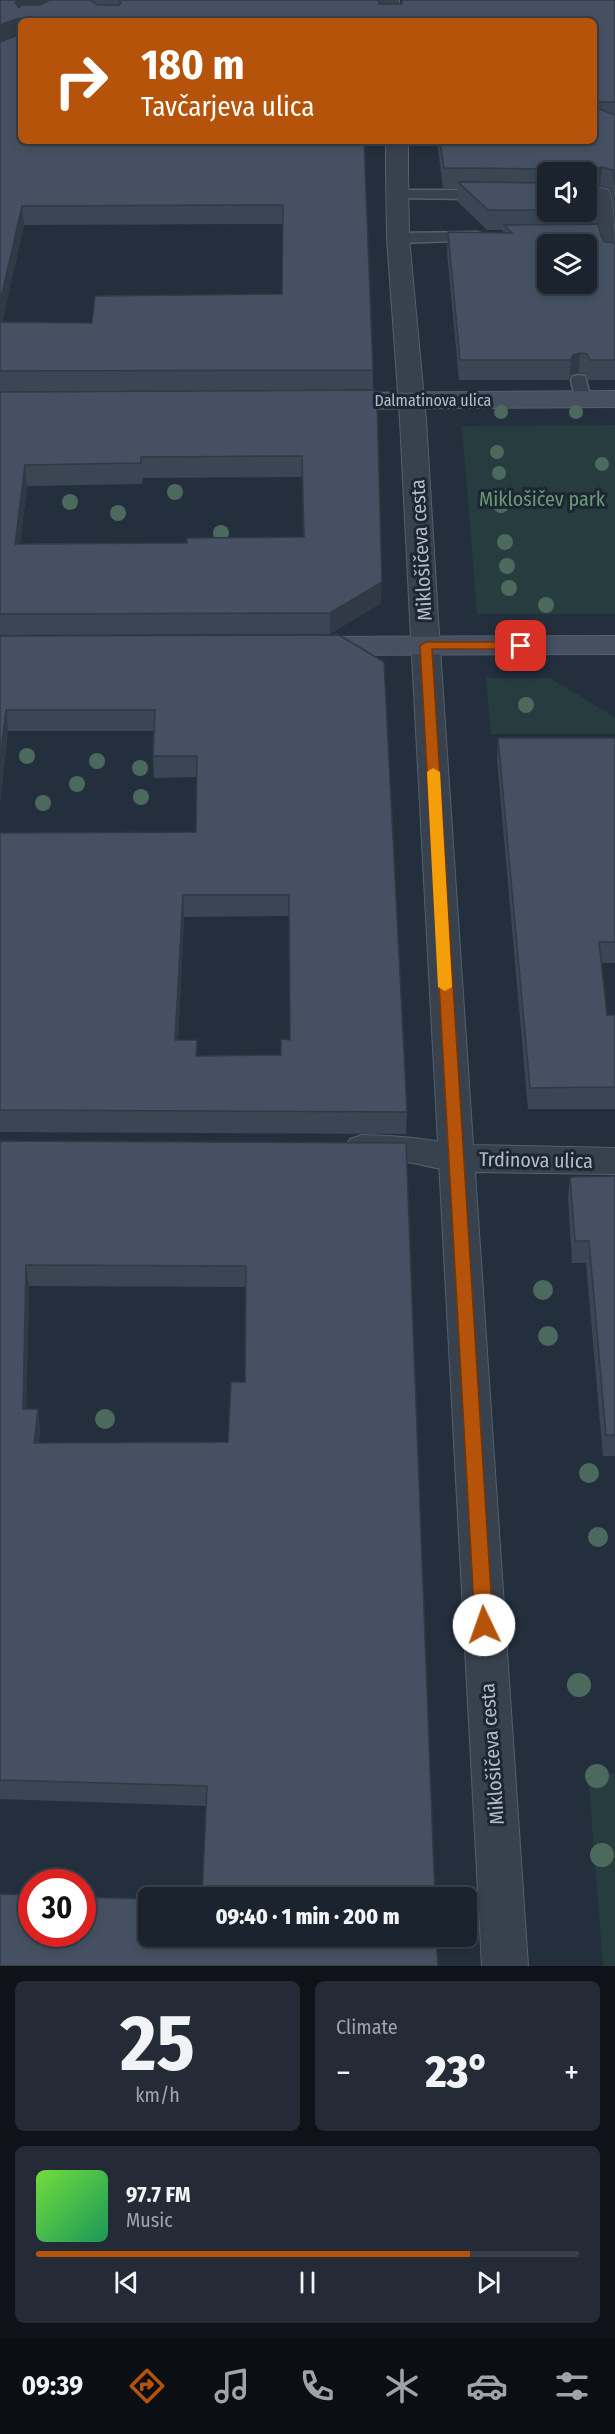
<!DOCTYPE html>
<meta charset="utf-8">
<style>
body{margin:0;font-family:"Fira Sans Condensed",sans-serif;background:#242b36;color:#f1f3f6;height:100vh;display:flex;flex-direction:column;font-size:22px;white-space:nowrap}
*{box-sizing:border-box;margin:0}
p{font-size:20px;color:#a0a4aa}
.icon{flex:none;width:33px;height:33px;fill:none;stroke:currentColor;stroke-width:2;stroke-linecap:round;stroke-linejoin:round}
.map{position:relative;height:1966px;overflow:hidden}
.side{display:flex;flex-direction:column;gap:15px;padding:15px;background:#0f1319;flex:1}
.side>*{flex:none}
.banner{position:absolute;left:18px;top:18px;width:579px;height:126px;border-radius:9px;box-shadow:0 3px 9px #0003,0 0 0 2px #39404a;background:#b45309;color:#fff;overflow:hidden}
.buttons{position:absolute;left:537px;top:162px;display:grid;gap:12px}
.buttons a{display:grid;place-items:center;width:60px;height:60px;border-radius:9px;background:#1b232e;box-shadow:0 3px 9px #0003,0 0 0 2px #39404a;font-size:30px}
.speed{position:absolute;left:18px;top:1869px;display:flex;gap:12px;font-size:30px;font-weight:700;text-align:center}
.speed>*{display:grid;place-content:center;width:78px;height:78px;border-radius:50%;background:#1b232e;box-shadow:0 3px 9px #0003,0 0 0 2px #39404a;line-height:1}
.speed .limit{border:9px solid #d22;background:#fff;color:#111}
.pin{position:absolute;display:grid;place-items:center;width:51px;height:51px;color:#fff;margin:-26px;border-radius:12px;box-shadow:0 3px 9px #0006}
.me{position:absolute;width:66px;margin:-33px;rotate:357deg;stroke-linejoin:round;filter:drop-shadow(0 0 4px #0008)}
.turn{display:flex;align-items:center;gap:21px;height:126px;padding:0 24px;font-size:27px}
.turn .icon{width:78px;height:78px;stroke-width:2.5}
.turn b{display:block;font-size:42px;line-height:51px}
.big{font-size:45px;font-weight:800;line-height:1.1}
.side .card{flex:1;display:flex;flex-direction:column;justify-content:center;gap:9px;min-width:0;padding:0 21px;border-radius:9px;background:#242b36}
.side .dial{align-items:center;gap:0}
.dial b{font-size:78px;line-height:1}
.song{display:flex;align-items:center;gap:18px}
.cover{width:72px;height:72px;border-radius:9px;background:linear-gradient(135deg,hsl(100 70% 55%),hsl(150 70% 35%))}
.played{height:6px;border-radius:3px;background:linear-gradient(90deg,#b45309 80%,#39404a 80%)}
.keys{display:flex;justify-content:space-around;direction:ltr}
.heat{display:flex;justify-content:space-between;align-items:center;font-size:33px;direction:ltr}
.side .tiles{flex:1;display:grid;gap:15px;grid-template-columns:1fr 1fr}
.card:last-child{grid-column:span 2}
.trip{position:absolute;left:138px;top:1887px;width:339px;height:60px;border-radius:9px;background:#1b232e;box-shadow:0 3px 9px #0003,0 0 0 2px #39404a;font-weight:800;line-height:60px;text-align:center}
.tabs{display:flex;height:96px;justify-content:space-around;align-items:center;background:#0b0e12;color:#a0a4aa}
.tabs .icon{width:42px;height:42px}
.tabs .active{color:#b45309}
.tabs b{font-size:27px;color:#f1f3f6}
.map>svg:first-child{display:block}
.green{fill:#263c3f}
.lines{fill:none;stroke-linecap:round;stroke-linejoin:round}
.service-casing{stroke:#565f6c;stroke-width:3}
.pedestrian-casing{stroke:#565f6c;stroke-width:2}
.minor-casing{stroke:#565f6c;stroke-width:2}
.secondary-casing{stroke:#565f6c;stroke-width:2}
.service{fill:#38414e;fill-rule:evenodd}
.pedestrian{fill:#38414e;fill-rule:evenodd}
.minor{fill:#38414e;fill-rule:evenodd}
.secondary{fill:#465061;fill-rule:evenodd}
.tree{fill:#4b6a5d}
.wall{fill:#3b4654;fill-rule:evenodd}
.shaded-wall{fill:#303945}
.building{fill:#455162;stroke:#303945;stroke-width:1.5;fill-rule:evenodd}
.route{fill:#b45309;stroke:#753606;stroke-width:1.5}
.slow{fill:#f59e0b}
.labels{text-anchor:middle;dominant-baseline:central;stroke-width:6;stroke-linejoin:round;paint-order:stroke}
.far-street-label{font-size:16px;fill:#b4bcc9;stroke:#1d2633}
.park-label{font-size:20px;fill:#6b9a76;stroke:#1d2633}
.street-label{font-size:20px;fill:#b4bcc9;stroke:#1d2633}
</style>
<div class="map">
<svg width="615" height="1966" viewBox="0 0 615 1966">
<rect width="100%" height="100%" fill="#242f3e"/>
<path class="green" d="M 615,425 L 615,614 L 477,614 L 462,426 Z
M 486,678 L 550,678 L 615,717 L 615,734 L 491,734 Z
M 588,1774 L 615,1774 L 615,1966 L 603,1966 Z"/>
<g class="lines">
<defs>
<path id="service" d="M 397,190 L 548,190 L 548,200 L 392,198 L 389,195 Z
M 477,232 L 483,234 L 485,237 L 483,240 L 398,243 L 390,238 L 398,233 Z
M 579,375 L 585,376 L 591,399 L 588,403 L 576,403 L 571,380 L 573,376 Z"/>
<path id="pedestrian" d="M 379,0 L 399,0 L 400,21 L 380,21 Z
M 386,141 L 408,141 L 408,173 L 405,178 L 397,180 L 389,178 L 386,173 Z
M 601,188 L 609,190 C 615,208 615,241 615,262 L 605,260 L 601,255 L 590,195 L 593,190 Z
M 413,412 L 422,415 L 426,420 L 438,618 L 434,624 L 424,626 L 414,624 L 410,618 L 400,420 L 404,415 Z
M 362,1135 C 398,1136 434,1138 469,1149 L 474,1158 L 469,1167 C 448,1174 428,1165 407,1162 C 387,1160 369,1163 350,1157 L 344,1148 L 350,1139 Z"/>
<path id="minor" d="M 397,166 L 405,168 L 408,173 L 409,238 L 426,420 L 422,425 L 413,428 L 404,425 L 400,420 L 387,238 L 386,173 L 389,168 Z
M 424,610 L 434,612 L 438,618 L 473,1145 L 615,1148 L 615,1174 L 475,1172 L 528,1966 L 482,1966 L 410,618 L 414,612 Z"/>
<path id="secondary" d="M 615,391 L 615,407 L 332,409 L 323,406 L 319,401 L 323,396 L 332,393 Z
M 615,636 L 615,654 L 311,655 L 301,652 L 297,646 L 301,640 L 311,637 Z"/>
</defs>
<use href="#service" class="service-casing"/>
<use href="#pedestrian" class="pedestrian-casing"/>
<use href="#minor" class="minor-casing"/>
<use href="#secondary" class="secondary-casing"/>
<use href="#service" class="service"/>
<use href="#pedestrian" class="pedestrian"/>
<use href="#minor" class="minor"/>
<use href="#secondary" class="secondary"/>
</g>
<g class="tree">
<circle cx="501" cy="412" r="7"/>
<circle cx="576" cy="412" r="7"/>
<circle cx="497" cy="452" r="7"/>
<circle cx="602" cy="464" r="7"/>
<circle cx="499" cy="473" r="7"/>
<circle cx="175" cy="492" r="8"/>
<circle cx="70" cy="502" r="8"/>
<circle cx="501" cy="505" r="8"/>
<circle cx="118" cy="513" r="8"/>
<circle cx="221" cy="533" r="8"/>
<circle cx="505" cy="542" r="8"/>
<circle cx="507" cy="566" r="8"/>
<circle cx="509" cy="588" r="8"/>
<circle cx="546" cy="605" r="8"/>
<circle cx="526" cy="705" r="8"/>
<circle cx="27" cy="756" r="8"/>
<circle cx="97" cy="761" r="8"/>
<circle cx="140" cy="768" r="8"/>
<circle cx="77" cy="784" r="8"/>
<circle cx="141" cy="797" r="8"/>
<circle cx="43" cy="803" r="8"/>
<circle cx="543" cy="1290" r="10"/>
<circle cx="548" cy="1336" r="10"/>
<circle cx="105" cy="1419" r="10"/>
<circle cx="589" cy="1473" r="10"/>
<circle cx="598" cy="1537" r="10"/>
<circle cx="579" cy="1685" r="12"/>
<circle cx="597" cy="1776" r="12"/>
<circle cx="602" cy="1855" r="12"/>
</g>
<path class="wall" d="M 0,0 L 379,0 L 379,4 L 401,4 L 401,0 L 615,0 L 615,216 L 611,189 L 600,186 L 592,188 L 596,209 L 594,224 L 601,236 L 605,242 L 615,243 L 615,380 L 588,380 L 585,374 L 579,373 L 571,375 L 569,380 L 459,380 L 447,252 L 448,232 L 503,233 L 503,230 L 487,230 L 457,201 L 458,188 L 443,188 L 437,141 L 594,141 L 594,21 L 21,21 L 21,141 L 364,141 L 373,370 L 373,390 L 0,392 ZM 548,172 L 586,172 L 586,212 L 548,212 ZM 283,224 L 282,294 L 92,323 L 2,323 L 24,225 Z
M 374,390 L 381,603 L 330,634 L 0,635 L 0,392 ZM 302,477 L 303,537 L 187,543 L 20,544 L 27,486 L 142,484 L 143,478 Z
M 339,635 L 407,1112 L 406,1134 L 0,1132 L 0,833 L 196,832 L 197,777 L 154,778 L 153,756 L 154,731 L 8,731 L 0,803 L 0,636 ZM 289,916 L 290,1040 L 281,1055 L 197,1056 L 178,1040 L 184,917 Z
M 498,738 L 615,738 L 615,963 L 601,963 L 607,1015 L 615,1015 L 615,1109 L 528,1109 L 497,760 Z
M 0,1141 L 406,1143 L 206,1806 L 0,1799 ZM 29,1286 L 246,1287 L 245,1382 L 228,1442 L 39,1443 L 40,1430 L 38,1409 L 26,1409 Z
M 615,1176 L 615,1456 L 603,1456 L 586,1263 L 572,1263 L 568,1198 L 570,1177 Z"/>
<path class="shaded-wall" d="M 17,0 L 48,0 L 48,1 L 23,13 L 19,18 L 20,36 L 0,44 L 0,25 Z
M 602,167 L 600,186 L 592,188 L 590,175 L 594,169 Z
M 22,206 L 24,225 L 0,331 L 0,302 Z
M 580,353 L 579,373 L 571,375 L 569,380 L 571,360 L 573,355 Z
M 25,465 L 27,486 L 17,565 L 15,544 Z
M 382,582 L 381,603 L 330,634 L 330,613 Z
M 6,710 L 8,731 L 0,803 L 0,759 Z
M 183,895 L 184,917 L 177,1062 L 175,1040 Z
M 26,1265 L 29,1286 L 26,1430 L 23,1409 Z
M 38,1409 L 40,1430 L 37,1463 L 34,1443 Z"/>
<path class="building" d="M 0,0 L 17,0 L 15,3 L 19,8 L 22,5 L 40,5 L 50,0 L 90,0 L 98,5 L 119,5 L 121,3 L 119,0 L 379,0 L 379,4 L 402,4 L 402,0 L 615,0 L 615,102 L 594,102 L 594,21 L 22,21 L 22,20 L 19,18 L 0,25 Z
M 21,34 L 21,141 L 364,141 L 373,370 L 0,371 L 0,322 L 92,323 L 95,296 L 282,294 L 283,205 L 22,206 L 0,302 L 0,42 Z
M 594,107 L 615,115 L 615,184 L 613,170 L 602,167 L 594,169 L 590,175 L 596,209 L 586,210 L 586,172 L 551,172 L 551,169 L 444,168 L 440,141 L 594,141 Z
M 458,182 L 548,183 L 548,210 L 488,210 Z
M 598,224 L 601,236 L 605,242 L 615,243 L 615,360 L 590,360 L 587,354 L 580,353 L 573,355 L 571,360 L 460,360 L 448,232 L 512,233 L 504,225 ZM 548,244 L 586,244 L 586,284 L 548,284 Z
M 374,390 L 377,403 L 382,582 L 330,613 L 0,614 L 0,392 ZM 302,456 L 304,537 L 187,538 L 187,543 L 15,544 L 25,465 L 141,463 L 141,457 Z
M 339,635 L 384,662 L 407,1112 L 0,1110 L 0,833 L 196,832 L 197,756 L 153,756 L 155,710 L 6,710 L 0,759 L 0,636 ZM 183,895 L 289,895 L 290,1040 L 281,1039 L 281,1055 L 196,1056 L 197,1040 L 175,1040 Z
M 498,738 L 615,738 L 615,942 L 599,942 L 607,1015 L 615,1015 L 615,1087 L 530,1088 Z
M 0,1141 L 406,1143 L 435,1898 L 202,1898 L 207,1786 L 0,1780 ZM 26,1265 L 246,1266 L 245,1382 L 231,1382 L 228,1442 L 34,1443 L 38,1409 L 23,1409 Z
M 615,1176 L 615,1435 L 606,1435 L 589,1241 L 575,1241 L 570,1177 Z
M 0,1894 L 32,1895 L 32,1934 L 82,1934 L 82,1897 L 148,1899 L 148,1936 L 436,1936 L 438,1966 L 0,1966 Z"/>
<path class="route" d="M 426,642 L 521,642 L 527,646 L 521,649 L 432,649 L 493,1625 L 490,1630 L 484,1632 L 478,1630 L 475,1625 L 420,646 Z"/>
<path class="slow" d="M 433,768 L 440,772 L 452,987 L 445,991 L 438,987 L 427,772 Z"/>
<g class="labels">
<g class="far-street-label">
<text x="433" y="400">Dalmatinova ulica</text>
</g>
<g class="park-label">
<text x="542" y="499">Miklošičev park</text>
</g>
<g class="street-label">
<text transform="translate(421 550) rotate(-93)">Miklošičeva cesta</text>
<text transform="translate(536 1160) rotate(1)">Trdinova ulica</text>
<text transform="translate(492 1754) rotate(-94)">Miklošičeva cesta</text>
</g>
</g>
</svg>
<div class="buttons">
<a><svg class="icon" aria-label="sound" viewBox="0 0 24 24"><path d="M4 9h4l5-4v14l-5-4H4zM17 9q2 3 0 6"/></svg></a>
<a><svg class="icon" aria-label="layers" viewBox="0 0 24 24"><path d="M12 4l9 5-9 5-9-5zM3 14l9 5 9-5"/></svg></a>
</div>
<div class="speed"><div class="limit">30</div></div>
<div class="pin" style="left:521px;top:646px;background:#d93025"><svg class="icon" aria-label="arrive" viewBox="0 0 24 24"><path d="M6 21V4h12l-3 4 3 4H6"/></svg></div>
<svg class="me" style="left:484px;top:1625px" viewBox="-20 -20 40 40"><circle r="19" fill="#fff"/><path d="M0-13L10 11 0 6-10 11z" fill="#b45309"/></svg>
<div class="trip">09:40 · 1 min · 200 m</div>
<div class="banner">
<div class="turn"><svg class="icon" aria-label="right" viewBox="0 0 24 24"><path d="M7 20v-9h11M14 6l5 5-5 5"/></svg><div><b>180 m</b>Tavčarjeva ulica</div></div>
</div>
</div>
<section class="side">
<div class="tiles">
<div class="card dial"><b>25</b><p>km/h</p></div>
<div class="card"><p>Climate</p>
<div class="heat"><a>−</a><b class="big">23°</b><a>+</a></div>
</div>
<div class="card">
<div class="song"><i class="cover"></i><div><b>97.7 FM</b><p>Music</p></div></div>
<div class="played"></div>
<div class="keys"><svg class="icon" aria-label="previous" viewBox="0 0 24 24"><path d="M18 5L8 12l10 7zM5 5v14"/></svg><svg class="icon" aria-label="pause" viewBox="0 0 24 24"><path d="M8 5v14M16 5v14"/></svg><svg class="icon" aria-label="next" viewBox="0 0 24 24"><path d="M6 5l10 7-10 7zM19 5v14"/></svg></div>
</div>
</div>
</section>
<nav class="tabs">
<b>09:39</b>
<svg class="icon active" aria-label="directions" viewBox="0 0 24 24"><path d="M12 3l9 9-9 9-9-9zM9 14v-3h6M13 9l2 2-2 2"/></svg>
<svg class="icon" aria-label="music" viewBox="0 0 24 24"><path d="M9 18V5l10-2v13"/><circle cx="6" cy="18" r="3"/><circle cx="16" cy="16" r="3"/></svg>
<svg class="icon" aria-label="phone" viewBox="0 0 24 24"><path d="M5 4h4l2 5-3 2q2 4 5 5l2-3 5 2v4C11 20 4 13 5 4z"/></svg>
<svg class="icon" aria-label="climate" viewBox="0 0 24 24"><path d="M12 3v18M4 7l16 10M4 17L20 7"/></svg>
<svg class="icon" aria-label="car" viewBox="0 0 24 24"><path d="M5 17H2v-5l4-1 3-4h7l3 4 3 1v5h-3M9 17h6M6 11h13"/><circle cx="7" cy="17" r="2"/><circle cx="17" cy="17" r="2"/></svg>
<svg class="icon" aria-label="filters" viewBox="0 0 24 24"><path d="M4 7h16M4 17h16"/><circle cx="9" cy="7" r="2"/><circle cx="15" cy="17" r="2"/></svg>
</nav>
